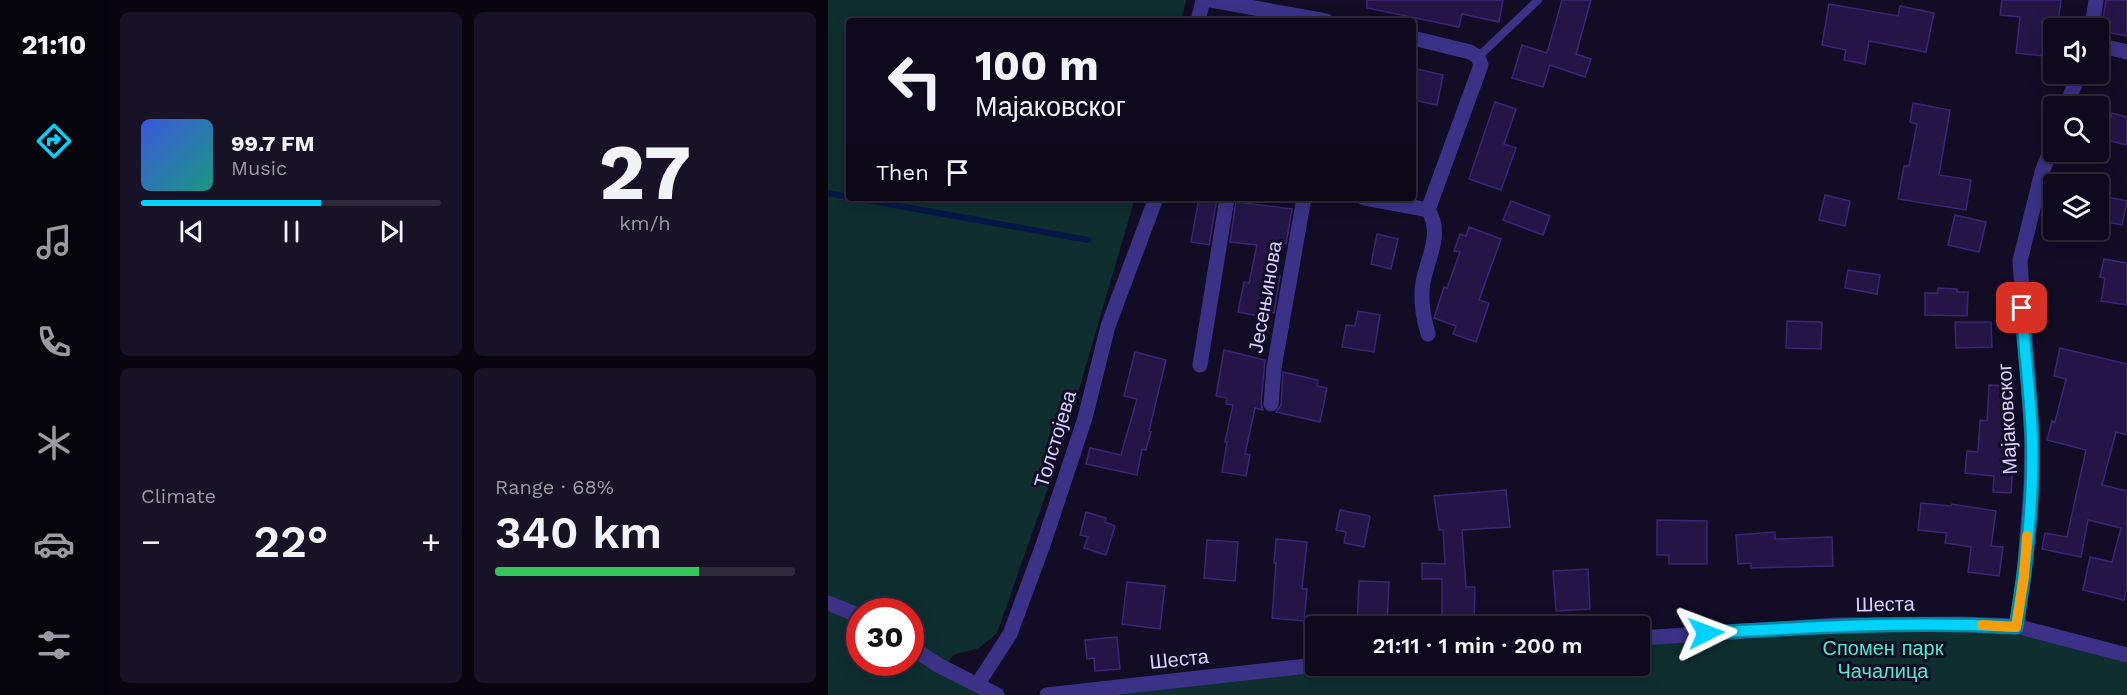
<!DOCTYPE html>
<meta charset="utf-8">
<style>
body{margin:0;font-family:"Work Sans",sans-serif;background:#171225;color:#f1f3f6;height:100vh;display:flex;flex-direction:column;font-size:22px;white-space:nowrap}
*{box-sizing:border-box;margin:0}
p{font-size:20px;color:#9b9aa3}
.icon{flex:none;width:33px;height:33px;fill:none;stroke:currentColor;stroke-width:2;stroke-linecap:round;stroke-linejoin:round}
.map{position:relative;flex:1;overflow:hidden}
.sheet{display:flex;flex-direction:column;gap:12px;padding:12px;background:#08050f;width:720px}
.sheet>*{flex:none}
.top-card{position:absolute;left:18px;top:18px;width:570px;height:183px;border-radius:6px;box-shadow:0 3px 15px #0003,0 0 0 2px #2e2a3b;background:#0e091c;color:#f1f3f6;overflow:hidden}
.tools{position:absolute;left:1215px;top:18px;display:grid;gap:12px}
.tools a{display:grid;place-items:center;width:66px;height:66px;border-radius:6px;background:#0e091c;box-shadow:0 3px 15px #0003,0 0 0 2px #2e2a3b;font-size:30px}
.speed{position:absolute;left:18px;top:598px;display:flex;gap:12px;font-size:30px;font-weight:700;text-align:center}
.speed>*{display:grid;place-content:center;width:78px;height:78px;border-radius:50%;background:#0e091c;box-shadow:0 3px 15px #0003,0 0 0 2px #2e2a3b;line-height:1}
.speed .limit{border:9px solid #d22;background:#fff;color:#111}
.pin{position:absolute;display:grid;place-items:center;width:51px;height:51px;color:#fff;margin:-26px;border-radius:12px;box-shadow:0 3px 9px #0006}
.me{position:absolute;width:66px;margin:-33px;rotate:87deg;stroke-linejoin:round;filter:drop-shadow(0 0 4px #0008)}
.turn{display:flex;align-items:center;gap:21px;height:126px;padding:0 30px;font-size:27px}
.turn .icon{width:78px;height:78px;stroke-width:2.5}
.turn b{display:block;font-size:42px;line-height:51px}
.then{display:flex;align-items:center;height:57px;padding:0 30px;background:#0003;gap:12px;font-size:22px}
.big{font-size:45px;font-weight:600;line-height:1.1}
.sheet .card{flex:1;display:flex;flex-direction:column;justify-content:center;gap:9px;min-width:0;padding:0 21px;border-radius:9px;background:#171225}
.sheet .dial{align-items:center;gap:0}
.dial b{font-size:78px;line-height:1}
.song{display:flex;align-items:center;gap:18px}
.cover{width:72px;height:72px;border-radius:9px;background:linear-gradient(135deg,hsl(230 70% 55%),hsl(170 70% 35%))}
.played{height:6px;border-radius:3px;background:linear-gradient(90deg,#00d3fb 60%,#2e2a3b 60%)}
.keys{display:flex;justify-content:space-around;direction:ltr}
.heat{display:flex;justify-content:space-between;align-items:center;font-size:33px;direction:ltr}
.charge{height:9px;border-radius:4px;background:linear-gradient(90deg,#34c759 68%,#2e2a3b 0)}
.sheet .tiles{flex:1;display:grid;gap:12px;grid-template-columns:repeat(2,1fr)}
.trip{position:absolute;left:477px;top:616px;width:345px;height:60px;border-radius:6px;background:#0e091c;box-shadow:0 3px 15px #0003,0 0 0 2px #2e2a3b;font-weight:600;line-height:60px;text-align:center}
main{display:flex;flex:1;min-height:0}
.dock{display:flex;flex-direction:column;width:108px;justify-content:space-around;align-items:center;background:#06040b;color:#9b9aa3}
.dock .icon{width:42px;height:42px}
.dock .active{color:#00d3fb}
.dock b{font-size:27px;color:#f1f3f6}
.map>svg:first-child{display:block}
.green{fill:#0e2e2f;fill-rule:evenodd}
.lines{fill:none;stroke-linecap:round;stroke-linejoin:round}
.stream{stroke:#051845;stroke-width:6}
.building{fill:#231647;stroke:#3a2676;stroke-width:1.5}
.service{stroke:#3b3288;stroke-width:8}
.minor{stroke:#3b3288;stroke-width:15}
.route-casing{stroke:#0089a3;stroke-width:15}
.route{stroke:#00d3fb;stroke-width:10}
.slow{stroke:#f59e0b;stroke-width:10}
.labels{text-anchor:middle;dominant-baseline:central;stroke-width:6;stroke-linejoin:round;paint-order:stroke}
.street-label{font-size:20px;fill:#d8d0ff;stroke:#120c25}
.park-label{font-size:20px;fill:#50eacd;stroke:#120c25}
</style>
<main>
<nav class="dock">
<b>21:10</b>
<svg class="icon active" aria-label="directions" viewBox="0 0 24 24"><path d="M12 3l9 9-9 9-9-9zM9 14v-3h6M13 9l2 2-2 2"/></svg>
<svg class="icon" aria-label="music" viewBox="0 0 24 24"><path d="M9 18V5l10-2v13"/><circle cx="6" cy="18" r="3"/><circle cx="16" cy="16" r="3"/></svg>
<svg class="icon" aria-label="phone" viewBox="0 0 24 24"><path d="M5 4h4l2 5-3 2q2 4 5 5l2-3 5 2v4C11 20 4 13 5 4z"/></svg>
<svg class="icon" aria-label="climate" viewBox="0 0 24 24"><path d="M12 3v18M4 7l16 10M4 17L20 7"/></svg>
<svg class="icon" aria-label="car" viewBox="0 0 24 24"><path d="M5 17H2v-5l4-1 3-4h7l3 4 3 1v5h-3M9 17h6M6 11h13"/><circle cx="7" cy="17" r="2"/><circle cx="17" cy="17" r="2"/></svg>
<svg class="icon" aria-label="filters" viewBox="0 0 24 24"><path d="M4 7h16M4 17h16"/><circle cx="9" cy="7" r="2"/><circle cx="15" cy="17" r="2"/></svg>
</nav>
<section class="sheet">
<div class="tiles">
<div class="card">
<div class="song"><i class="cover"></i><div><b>99.7 FM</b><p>Music</p></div></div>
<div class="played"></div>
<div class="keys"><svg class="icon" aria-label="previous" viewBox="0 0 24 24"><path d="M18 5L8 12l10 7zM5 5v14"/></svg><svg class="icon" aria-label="pause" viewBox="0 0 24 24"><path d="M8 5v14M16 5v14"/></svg><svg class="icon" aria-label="next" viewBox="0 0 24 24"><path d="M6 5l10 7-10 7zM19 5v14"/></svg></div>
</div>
<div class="card dial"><b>27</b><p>km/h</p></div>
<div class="card"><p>Climate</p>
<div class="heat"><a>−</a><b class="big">22°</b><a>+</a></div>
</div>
<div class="card"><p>Range · 68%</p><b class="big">340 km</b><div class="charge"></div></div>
</div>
</section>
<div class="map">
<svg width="1299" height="695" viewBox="0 0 1299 695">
<rect width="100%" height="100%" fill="#120c25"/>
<path class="green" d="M 0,0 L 358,0 L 353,21 L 21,21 L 21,198 L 307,198 L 232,454 L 169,633 L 151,648 L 125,655 L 118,668 L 169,695 L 0,695 ZM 32,612 L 82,612 L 82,663 L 32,663 Z
M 1188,626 L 1299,655 L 1299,695 L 219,695 L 488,666 L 812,666 L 812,638 Z"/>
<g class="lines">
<path class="stream" d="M 0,193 L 21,197
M 27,198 L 260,240"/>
</g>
<path class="building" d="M 539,0 L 675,0 L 671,22 L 634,14 L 631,27 L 539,8 Z
M 734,0 L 763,0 L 748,54 L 763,59 L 757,77 L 722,65 L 715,87 L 684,78 L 694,45 L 719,53 Z
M 1174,0 L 1233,0 L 1229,28 L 1226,28 L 1226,57 L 1188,53 L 1192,17 L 1172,15 Z
M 1278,0 L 1299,0 L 1299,36 L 1273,31 Z
M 1001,4 L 1070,16 L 1072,6 L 1106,13 L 1098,52 L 1041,41 L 1037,64 L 1016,60 L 1018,50 L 994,45 Z
M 585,68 L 615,75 L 609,105 L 585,100 Z
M 667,102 L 688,109 L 676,144 L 688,148 L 673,190 L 641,179 Z
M 1085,103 L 1122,110 L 1111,175 L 1143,180 L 1138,210 L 1070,199 L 1076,166 L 1081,166 L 1089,124 L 1082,122 Z
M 1284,113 L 1299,117 L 1299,145 L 1277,140 Z
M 997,195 L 1022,201 L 1017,226 L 991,220 Z
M 1270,195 L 1299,201 L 1294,225 L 1270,220 Z
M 371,198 L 389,198 L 381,245 L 363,242 Z
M 683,201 L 722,216 L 715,235 L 675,220 Z
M 408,202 L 464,209 L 458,244 L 449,243 L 443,274 L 452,276 L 446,313 L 442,312 L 441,318 L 410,312 L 416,282 L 421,283 L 429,245 L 402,242 Z
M 1127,215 L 1158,222 L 1151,252 L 1120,245 Z
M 641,227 L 673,239 L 651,300 L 661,303 L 648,342 L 625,334 L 628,326 L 606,318 L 616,287 L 619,288 L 632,252 L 626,251 L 632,234 L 638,236 Z
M 549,234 L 570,239 L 563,269 L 543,264 Z
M 1276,259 L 1299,263 L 1299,305 L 1273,301 L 1277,278 L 1272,277 Z
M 1020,270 L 1052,275 L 1049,294 L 1017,288 Z
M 1110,288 L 1129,289 L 1129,292 L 1140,292 L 1139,316 L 1097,315 L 1097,293 L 1110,293 Z
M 530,311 L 552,315 L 546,352 L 514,347 L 518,325 L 527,326 Z
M 959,321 L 994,322 L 993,349 L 958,348 Z
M 1127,322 L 1163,322 L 1164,347 L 1128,348 Z
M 1232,348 L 1299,364 L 1299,435 L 1288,432 L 1274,485 L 1299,491 L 1299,589 L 1296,600 L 1255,590 L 1262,557 L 1284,562 L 1293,528 L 1260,520 L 1253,557 L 1214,549 L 1217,533 L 1239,537 L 1258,450 L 1219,440 L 1224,421 L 1227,422 L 1238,379 L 1226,376 Z
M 396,350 L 437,360 L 433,403 L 435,410 L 427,408 L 417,454 L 422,455 L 418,476 L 394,472 L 399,442 L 397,442 L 405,405 L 398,404 L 399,398 L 388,396 Z
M 307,352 L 338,360 L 321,431 L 323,432 L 318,450 L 314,449 L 309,475 L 258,464 L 262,448 L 293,455 L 309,399 L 296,396 Z
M 455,372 L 490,380 L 489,386 L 499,388 L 492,422 L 448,412 L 453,405 Z
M 1161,385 L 1180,386 L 1179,422 L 1185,423 L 1183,455 L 1186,456 L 1183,493 L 1165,492 L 1166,476 L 1137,473 L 1139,451 L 1150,452 L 1152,420 L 1159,421 Z
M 678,490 L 682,527 L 634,530 L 638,587 L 647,587 L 646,624 L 622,624 L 622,618 L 614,618 L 614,579 L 594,579 L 594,563 L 617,564 L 615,530 L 611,530 L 606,496 Z
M 1093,503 L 1123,506 L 1124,504 L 1168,511 L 1163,546 L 1175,547 L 1171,576 L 1140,572 L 1143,547 L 1117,543 L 1119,533 L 1090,530 Z
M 512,510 L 542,516 L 536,547 L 516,543 L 518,532 L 508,530 Z
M 258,512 L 278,518 L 277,522 L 287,526 L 278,555 L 256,548 L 260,537 L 252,535 Z
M 829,520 L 879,521 L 879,564 L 841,564 L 841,555 L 829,555 Z
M 947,532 L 947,539 L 1004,537 L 1005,566 L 923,568 L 923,563 L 910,564 L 908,535 Z
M 448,539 L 479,542 L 474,589 L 479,589 L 476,621 L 444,618 L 448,563 L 446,563 Z
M 379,540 L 410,542 L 407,581 L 376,578 Z
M 760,569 L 762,609 L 728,611 L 725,571 Z
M 531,581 L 561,582 L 559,627 L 529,626 Z
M 299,582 L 337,586 L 332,629 L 294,624 Z
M 289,637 L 292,669 L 267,671 L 266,658 L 259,659 L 257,640 Z"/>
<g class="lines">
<path class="service" d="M 650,57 L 710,0"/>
<path class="minor" d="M 383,0 L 498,21
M 370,21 L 375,0
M 1264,28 L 1268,0
M 585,38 L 642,52 L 650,57 L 653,65 L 600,210
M 1270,45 L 1299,52
M 1238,106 L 1251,74
M 536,198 L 600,210 C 615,233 600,257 595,282 C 592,300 595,317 600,334
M 372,365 L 399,198
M 443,404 L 446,368 L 476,198
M 0,603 L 32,616
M 1188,626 L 1196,577 L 1203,485 L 1204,441 L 1192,261 L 1214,172 L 1226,141
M 812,638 L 1009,625 L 1134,624 L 1188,626 L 1299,655
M 82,646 L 110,665 L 169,695
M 149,685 L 182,634 L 215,545 L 257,418 L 280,326 L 328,198
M 219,695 L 488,665"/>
</g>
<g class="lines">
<defs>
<path id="route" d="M 878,633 C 981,627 1084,621 1188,627 C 1198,566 1206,502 1204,440 C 1203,396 1196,352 1194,308"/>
</defs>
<use href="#route" class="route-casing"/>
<use href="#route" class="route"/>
<path class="slow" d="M 1154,625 L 1188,627 L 1196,577 L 1199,536"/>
</g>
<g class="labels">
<g class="street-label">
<text transform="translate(437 297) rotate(-80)">Јесењинова</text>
<text transform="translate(1179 419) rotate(-93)">Мајаковског</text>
<text transform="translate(227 439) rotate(-73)">Толстојева</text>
<text transform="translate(1057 604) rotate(-1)">Шеста</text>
<text transform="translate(351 659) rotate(-6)">Шеста</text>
</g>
<g class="park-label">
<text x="1055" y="648">Спомен парк<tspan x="1055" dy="23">Чачалица</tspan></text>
</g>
</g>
</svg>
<div class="tools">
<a><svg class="icon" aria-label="sound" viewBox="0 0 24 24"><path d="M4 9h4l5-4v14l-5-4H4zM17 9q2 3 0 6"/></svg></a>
<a><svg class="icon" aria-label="search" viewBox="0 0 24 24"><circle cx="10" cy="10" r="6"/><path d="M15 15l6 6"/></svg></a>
<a><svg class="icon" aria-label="layers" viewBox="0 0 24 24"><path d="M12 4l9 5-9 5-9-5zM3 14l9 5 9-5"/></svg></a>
</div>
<div class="speed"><div class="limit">30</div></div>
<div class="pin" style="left:1194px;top:308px;background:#d93025"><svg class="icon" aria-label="arrive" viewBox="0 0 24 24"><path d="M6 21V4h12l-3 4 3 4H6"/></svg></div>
<svg class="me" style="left:878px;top:633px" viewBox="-20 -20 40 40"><path d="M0-17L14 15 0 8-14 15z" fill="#00d3fb" stroke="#fff" stroke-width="4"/></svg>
<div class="trip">21:11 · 1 min · 200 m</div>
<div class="top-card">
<div class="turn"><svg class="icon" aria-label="left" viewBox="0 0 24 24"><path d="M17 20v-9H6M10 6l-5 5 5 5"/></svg><div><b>100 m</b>Мајаковског</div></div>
<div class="then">Then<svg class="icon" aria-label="arrive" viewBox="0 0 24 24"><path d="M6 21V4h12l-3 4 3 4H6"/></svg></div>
</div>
</div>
</main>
